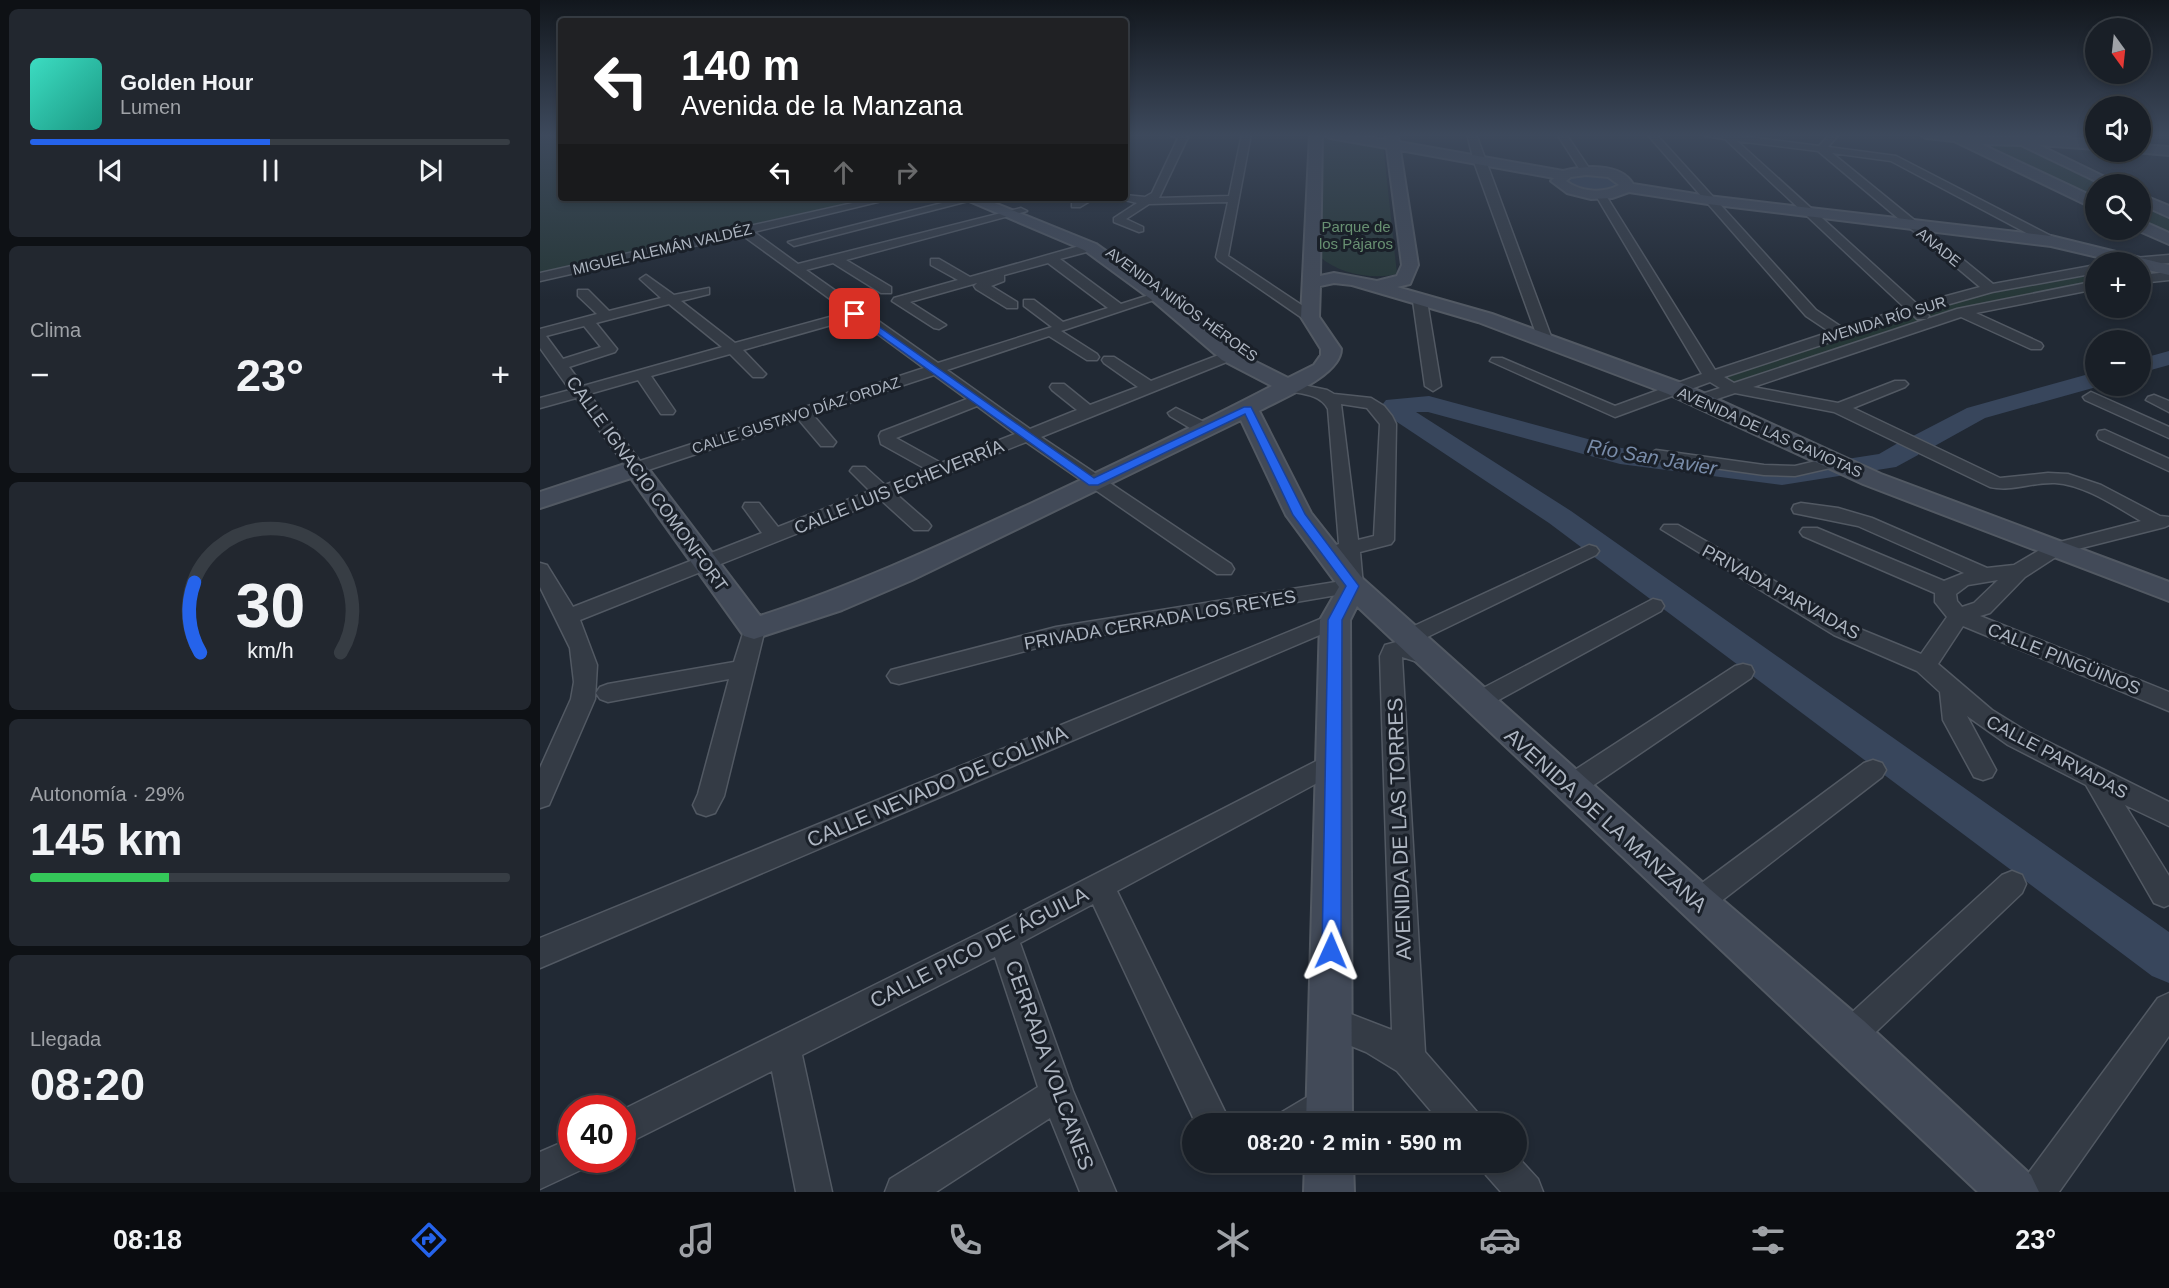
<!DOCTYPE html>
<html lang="es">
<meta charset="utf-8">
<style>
body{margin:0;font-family:Arial,sans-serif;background:#22272f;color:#f1f3f6;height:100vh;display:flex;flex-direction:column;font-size:22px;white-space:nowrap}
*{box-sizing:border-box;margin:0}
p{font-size:20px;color:#9fa2a7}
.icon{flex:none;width:33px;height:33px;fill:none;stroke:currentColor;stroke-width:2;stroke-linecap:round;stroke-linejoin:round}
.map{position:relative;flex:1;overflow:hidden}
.details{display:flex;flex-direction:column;gap:9px;padding:9px;background:#0e1115;width:540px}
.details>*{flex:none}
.guide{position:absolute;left:18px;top:18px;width:570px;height:183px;border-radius:6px;box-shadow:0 3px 9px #0003,0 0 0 2px #373d44;background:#202124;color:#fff;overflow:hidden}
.needle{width:39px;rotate:165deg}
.buttons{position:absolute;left:1545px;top:18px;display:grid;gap:12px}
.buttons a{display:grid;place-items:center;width:66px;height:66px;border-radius:50%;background:#191f27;box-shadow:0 3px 9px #0003,0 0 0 2px #373d44;font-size:30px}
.speed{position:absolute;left:18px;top:1095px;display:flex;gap:12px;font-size:30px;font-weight:700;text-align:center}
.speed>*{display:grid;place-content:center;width:78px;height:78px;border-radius:50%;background:#191f27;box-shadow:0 3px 9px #0003,0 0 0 2px #373d44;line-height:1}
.speed .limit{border:9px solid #d22;background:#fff;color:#111}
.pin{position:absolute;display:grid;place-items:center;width:51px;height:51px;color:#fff;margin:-26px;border-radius:12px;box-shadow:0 3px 9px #0006}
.me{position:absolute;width:66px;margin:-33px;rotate:1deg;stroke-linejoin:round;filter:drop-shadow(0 0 4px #0008)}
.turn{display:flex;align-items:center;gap:21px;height:126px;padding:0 24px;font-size:27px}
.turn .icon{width:78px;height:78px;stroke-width:2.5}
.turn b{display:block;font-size:42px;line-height:51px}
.lanes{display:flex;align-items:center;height:57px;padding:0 24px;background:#0003;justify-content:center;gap:30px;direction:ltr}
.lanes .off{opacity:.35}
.big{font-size:45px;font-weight:700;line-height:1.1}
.details .card{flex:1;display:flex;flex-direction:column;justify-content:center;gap:9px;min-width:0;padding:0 21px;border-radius:9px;background:#22272f}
.details .dial{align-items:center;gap:0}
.dial svg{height:156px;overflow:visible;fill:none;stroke:#373d44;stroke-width:7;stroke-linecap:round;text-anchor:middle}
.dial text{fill:#f1f3f6;stroke:none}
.song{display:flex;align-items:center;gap:18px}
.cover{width:72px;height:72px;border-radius:9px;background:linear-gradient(135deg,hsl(170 70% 55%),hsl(170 70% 35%))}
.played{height:6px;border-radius:3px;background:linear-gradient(90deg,#2563eb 50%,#373d44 50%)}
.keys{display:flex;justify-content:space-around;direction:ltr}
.heat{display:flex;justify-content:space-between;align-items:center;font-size:33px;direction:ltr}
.charge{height:9px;border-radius:4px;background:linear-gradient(90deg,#34c759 29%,#373d44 0)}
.trip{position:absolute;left:642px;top:1113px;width:345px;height:60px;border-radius:30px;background:#191f27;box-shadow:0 3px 9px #0003,0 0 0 2px #373d44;font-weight:700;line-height:60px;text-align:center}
.tab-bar{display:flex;height:96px;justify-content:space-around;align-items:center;background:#0a0c10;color:#9fa2a7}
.tab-bar .icon{width:42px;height:42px}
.tab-bar .on{color:#2563eb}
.tab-bar b{font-size:27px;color:#f1f3f6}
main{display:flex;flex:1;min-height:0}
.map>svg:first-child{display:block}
.green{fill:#263737}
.water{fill:#38465c}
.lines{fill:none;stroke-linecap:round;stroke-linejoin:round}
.river{fill:#38465c;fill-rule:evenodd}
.street-casing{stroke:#525963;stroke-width:3}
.secondary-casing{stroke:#525963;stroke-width:4}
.street{fill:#343b45;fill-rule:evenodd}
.secondary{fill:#424a58;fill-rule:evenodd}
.route{fill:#2563eb;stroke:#184099;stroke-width:1.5}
.labels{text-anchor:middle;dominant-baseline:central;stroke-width:6;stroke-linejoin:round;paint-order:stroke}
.far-park-label{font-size:15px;fill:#689072;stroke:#1a2029}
.far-street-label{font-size:15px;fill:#aeb6c2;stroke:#1a2029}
.street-label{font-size:18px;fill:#aeb6c2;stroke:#1a2029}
.water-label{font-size:20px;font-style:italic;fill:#798ca9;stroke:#1a2029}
.near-street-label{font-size:21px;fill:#aeb6c2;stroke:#1a2029}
</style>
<main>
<section class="details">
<div class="card">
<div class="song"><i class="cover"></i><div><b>Golden Hour</b><p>Lumen</p></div></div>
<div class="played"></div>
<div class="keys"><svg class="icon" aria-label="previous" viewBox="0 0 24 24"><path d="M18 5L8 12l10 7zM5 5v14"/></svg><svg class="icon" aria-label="pause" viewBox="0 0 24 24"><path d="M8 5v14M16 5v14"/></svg><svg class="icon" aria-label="next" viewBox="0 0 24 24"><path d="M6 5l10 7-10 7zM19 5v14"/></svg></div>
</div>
<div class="card"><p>Clima</p>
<div class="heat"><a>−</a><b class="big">23°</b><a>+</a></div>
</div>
<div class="card dial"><svg viewBox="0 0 100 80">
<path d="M14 69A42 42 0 1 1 86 69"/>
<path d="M14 69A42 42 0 0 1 11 33" stroke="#2563eb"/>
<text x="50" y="56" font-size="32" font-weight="700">30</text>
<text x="50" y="72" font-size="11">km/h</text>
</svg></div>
<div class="card"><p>Autonomía · 29%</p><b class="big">145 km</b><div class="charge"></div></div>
<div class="card"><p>Llegada</p><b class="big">08:20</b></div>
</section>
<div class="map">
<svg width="1629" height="1192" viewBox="0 0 1629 1192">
<rect width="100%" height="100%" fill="#212934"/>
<path class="green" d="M 0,134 L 21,134 L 21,198 L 340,198 L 0,274 Z
M 781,134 L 842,134 L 857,274 C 833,280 799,274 780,257 Z
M 1419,139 L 1486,144 L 1571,184 L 1556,184 L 1555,204 Z
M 1600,199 L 1629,212 L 1629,239 L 1601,225 Z
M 1555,271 L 1555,283 L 1432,306 L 1191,387 L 1172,376 L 1424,297 Z"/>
<path class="water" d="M 1034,174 L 1065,175 L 1082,183 L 1074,191 L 1038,191 L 1022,179 Z"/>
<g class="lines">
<path class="river" d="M 1629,351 L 1629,365 L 1600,373 L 1600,359 Z
M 1556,372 L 1556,386 L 1560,386 L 1445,418 L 1391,448 L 1381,450 L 1378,455 L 1356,467 L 1242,485 L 1080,464 L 888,412 L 876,412 L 1031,511 L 1629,932 L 1629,983 L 1612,976 L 1009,523 L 851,418 L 842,405 L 846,400 L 889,396 L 1081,448 L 1242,469 L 1339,454 L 1358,443 L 1369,441 L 1373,436 L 1427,408 Z"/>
<defs>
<path id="street" d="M 585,134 L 591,134 L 585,138 Z
M 627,134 L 640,134 L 648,137 L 619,198 L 689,196 L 702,134 L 711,134 L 688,256 L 775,314 L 775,320 L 765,320 L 678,260 L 676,257 L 688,202 L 609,204 L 586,219 L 603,227 L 603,231 L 599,232 L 574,222 L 574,218 L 597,203 L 577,198 L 585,198 L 585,195 L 605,197 L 612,193 L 638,138 Z
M 927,134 L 936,134 L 1012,339 L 1010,342 L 1005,343 L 998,339 L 934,162 Z
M 1017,134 L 1026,134 L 1051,171 L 1050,173 L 1042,173 Z
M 1107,134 L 1116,134 L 1276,310 L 1303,328 L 1365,308 L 1185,139 L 1165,136 L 1164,134 L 1185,134 L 1279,146 L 1290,134 L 1299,134 L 1288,147 L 1356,156 L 1515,238 L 1515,244 L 1507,244 L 1351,161 L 1292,153 L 1453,284 L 1556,265 L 1556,273 L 1452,292 L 1385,311 L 1389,316 L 1387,319 L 1377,319 L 1373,315 L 1184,377 L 1194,383 L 1417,309 L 1556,281 L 1556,289 L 1436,313 L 1501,343 L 1503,346 L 1501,349 L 1491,349 L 1421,317 L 1213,387 L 1298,403 L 1355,381 L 1365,381 L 1368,384 L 1365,387 L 1313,408 L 1460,478 L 1508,473 L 1528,474 L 1561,485 L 1620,516 L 1629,517 L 1629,525 L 1625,527 L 1522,553 L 1485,577 L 1450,613 L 1440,616 L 1629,692 L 1629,711 L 1423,626 L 1398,664 L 1452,710 L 1486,731 L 1629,802 L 1629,826 L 1585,805 L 1629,876 L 1629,905 L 1624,907 L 1614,903 L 1546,785 L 1468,745 L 1427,716 L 1456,770 L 1452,777 L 1443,780 L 1434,777 L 1403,720 L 1400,692 L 1377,671 L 1294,635 L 1121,529 L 1124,525 L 1138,525 L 1310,625 L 1381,654 L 1407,617 L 1395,602 L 1395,593 L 1263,536 L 1260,532 L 1263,528 L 1277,528 L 1404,581 L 1424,573 L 1318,526 L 1254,513 L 1252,509 L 1254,505 L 1261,503 L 1298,508 L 1332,518 L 1447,568 L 1474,565 L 1508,545 L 1601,521 C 1575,506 1545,485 1515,483 C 1492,482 1472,492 1450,487 L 1294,412 L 1195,393 L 1159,405 L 1153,403 L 1151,400 L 1153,397 L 1180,388 L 1170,382 L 1075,417 L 950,361 L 952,358 L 962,358 L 1075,406 L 1162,374 L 1055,194 L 1060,191 L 1065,194 L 1175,370 L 1290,332 L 1266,316 ZM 1197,141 L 1278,151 L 1440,287 L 1377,304 ZM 1458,580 L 1434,603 L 1422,607 L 1417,601 L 1416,594 L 1428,585 Z
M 335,198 L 354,198 L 214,232 L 258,264 L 481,208 L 487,211 L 306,260 L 351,287 L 351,293 L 341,293 L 293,263 L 266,270 L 398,363 L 512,327 L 484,306 L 484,300 L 494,300 L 523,322 L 568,308 L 508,263 L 464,275 L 464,281 L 451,286 L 477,302 L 477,308 L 467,308 L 436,289 L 434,286 L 437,283 L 370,302 L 406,325 L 399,329 L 394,328 L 352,301 L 354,298 L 418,280 L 391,265 L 391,259 L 399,259 L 430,277 L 550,243 L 554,244 L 554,250 L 520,259 L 581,304 L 628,289 L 635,293 L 521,331 L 557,354 L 559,357 L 557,360 L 547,360 L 509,336 L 407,370 L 490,429 L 537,410 L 512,390 L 510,387 L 512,384 L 524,384 L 550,405 L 598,387 L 564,363 L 562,360 L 564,357 L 574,357 L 611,381 L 684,353 L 694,353 L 696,356 L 694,359 L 501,437 L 691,564 L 694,569 L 691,574 L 677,574 L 486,442 L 356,494 L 388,522 L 391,526 L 388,530 L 374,530 L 341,500 L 40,620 L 57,665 L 55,699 L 9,805 L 0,808 L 0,768 L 31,699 L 34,682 L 30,648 L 0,587 L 0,563 L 7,565 L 33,607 L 222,533 L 203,507 L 205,503 L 219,503 L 238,527 L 330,491 L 310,471 L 313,467 L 325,467 L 345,485 L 386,469 L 341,444 L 339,436 L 341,432 L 427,399 L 394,375 L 273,415 L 296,442 L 293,446 L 281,446 L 259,420 L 102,472 L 90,472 L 36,398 L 0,408 L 0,398 L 30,390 L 0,348 L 0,329 L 57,314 L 38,296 L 38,290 L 48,290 L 69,311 L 121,298 L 100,279 L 106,275 L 134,295 L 169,288 L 169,294 L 141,301 L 195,343 L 308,312 L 202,235 L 0,281 L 0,273 ZM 129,304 L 182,347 L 43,386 L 29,367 L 75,352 L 77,349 L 56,323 ZM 316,318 L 384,368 L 100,461 L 49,394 L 98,380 L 121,414 L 133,414 L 135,411 L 111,376 L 190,354 L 213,377 L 223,377 L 226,374 L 223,371 L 203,350 ZM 44,326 L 61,347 L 23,359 L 6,336 ZM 437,406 L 475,434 L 401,463 L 356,438 Z
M 422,198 L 436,199 L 254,246 L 248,242 Z
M 542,198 L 555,198 L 540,207 L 532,207 L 532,203 Z
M 1629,255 L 1629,263 L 1600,265 L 1600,262 L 1588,262 L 1594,258 Z
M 1629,272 L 1629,280 L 1600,283 L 1600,275 Z
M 880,297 L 887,301 L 901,386 L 893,391 L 885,386 L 873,301 Z
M 749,382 L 787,390 L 794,394 L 831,398 L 844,406 L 852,416 L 856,424 L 854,540 L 851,544 L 820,552 L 823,586 L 820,591 L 516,643 L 359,684 L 351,682 L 347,676 L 351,670 L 516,627 L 802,581 L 800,557 L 790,555 L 787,551 L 790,547 L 799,544 L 788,409 C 780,393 759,394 743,390 L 741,387 L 743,384 ZM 801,404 L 827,408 L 840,424 L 834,536 L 818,540 Z
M 1551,392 L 1629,427 L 1629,438 L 1545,400 L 1543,397 Z
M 1614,395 L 1629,401 L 1629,412 L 1606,400 L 1608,397 Z
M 636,408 L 672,426 L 674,430 L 672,434 L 660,434 L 630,416 L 628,413 Z
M 1565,430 L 1629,459 L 1629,471 L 1559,439 L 1557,435 L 1559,431 Z
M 1116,450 L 1224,465 L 1255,466 L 1293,457 L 1302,462 L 1299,466 L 1255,476 L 1224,475 L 1110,459 L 1107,455 Z
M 1049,545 L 1056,547 L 1059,551 L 1056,555 L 875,643 L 895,651 L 898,657 L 895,663 L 887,665 L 862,657 L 885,1052 L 937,1112 L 942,1124 L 902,1124 L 857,1071 L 826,1052 L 779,1033 L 774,1022 L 779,1011 L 790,1006 L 852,1030 L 840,656 L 845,645 L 860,641 L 858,637 L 861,632 Z
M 1113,599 L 1121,601 L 1124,606 L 1121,611 L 944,708 L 936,711 L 928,708 L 924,702 L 928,696 Z
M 795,613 L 803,615 L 806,620 L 803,625 L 0,968 L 0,938 Z
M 214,621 L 222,624 L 225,629 L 184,796 L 175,813 L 166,816 L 157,813 L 153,805 L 158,794 L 189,679 L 68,702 L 60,699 L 56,693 L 60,687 L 68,684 L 194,662 L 206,624 Z
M 1203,664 L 1211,666 L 1214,672 L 1211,678 L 1039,795 L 1030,798 L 1021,795 L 1017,787 L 1021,779 L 1195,666 Z
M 794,752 L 803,755 L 807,762 L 803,769 L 577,891 L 691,1124 L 656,1124 L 553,904 L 480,943 L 533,1091 L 576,1192 L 540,1192 L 510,1118 L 396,1192 L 345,1192 L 350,1179 L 498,1087 L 455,957 L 262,1055 L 292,1192 L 256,1192 L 232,1071 L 82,1146 L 82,1110 L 452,927 Z
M 1333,760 L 1342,763 L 1346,770 L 1342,777 L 1167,912 L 1157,916 L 1147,912 L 1143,903 L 1147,894 L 1324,763 Z
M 1472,871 L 1482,875 L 1486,884 L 1482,893 L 1319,1048 L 1308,1053 L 1297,1048 L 1292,1037 L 1297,1026 L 1462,875 Z
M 1629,993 L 1629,1036 L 1519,1192 L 1479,1192 L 1484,1179 L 1618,998 Z
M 789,1084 L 801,1089 L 806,1101 C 794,1130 764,1124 737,1124 L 742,1112 Z
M 32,1138 L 32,1160 L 48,1160 L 45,1168 L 0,1189 L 0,1152 Z
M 976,1155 L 998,1179 L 1003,1192 L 961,1192 L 946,1175 L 941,1162 L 976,1162 Z"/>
<path id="secondary" d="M 770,134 L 782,134 L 780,276 L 794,273 L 837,281 L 857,276 L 862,265 L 847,148 L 790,138 L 784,134 L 808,134 L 846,140 L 845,134 L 857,134 L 859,142 L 1023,171 C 1043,166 1080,162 1093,184 L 1168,196 L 1511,236 L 1629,265 L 1629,275 L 1600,268 L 1600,262 L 1579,262 L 1511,246 L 1168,204 L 1089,192 L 1072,198 L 1051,199 L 1027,193 L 1011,181 L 1014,178 L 860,150 L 878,265 L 870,284 L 857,287 L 952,314 L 1144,384 L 1341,474 L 1629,582 L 1629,601 L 1323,484 L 1128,394 L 938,322 L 812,285 L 794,283 L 780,286 L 779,317 L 801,349 C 801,376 740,399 719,411 L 771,513 L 823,579 L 1171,890 L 1324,1021 L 1491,1175 L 1499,1192 L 1438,1192 L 817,606 L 810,620 L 812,1124 L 766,1124 L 780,620 L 799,587 L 746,515 L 701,420 L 372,580 L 302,610 L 214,639 L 204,636 L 91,478 L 0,508 L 0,492 L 88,463 L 96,461 L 104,463 L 220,616 C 313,586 401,545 490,504 C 571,466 652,428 732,386 L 682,360 L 612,300 L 544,250 L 422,198 L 442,198 L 556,244 L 624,292 L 696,352 L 748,378 L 774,365 L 781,355 L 781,349 L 761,317 ZM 1046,175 L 1068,177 L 1079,185 C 1063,194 1041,192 1026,181 L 1031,177 Z
M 1380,134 L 1418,134 L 1452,138 L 1501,135 L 1556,141 L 1556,149 L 1499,145 L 1579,184 L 1562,184 L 1481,145 L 1441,144 L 1556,198 L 1556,208 L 1551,207 L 1414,141 L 1386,138 Z
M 1600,145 L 1629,147 L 1629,155 L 1595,152 L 1600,152 Z
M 1600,194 L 1629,206 L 1629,217 L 1600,204 Z
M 1600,220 L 1629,233 L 1629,244 L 1597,230 L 1600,230 Z
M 765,1162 L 813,1162 L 814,1192 L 764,1192 Z"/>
</defs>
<use href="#street" class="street-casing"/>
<use href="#secondary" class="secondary-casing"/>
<use href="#street" class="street"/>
<use href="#secondary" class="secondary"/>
</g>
<linearGradient id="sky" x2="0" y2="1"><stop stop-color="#12171d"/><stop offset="0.45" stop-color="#3d495c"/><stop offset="1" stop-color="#3d495c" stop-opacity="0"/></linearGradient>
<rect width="1629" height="300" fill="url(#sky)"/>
<path class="route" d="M 312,312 L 318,312 L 554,478 L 704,407 L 711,407 L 765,514 L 819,586 L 802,620 L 801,951 L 798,958 L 791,960 L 784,958 L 782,951 L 788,620 L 806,586 L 753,515 L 705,414 L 558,485 L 549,485 L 312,315 Z"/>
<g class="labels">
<g class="far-park-label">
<text x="816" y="226">Parque de<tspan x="816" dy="17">los Pájaros</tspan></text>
</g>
<g class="far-street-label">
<text transform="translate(1399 247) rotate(39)">ANADE</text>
<text transform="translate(122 249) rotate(-13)">MIGUEL ALEMÁN VALDÉZ</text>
<text transform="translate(642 304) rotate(36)">AVENIDA NIÑOS HÉROES</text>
<text transform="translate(1343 320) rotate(-17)">AVENIDA RÍO SUR</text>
<text transform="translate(256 415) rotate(-18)">CALLE GUSTAVO DÍAZ ORDAZ</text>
<text transform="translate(1230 432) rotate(24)">AVENIDA DE LAS GAVIOTAS</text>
</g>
<g class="street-label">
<text transform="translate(107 484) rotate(54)">CALLE IGNACIO COMONFORT</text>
<text transform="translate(359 487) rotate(-22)">CALLE LUIS ECHEVERRÍA</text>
<text transform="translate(1241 592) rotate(29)">PRIVADA PARVADAS</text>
<text transform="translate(620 620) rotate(-10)">PRIVADA CERRADA LOS REYES</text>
<text transform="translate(1524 659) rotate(22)">CALLE PINGÜINOS</text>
<text transform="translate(1517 757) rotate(28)">CALLE PARVADAS</text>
</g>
<g class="water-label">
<text transform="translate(1112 457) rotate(10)">Río San Javier</text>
</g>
<g class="near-street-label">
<text transform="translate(397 786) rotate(-23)">CALLE NEVADO DE COLIMA</text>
<text transform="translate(1066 820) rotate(42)">AVENIDA DE LA MANZANA</text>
<text transform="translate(859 829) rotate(-92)">AVENIDA DE LAS TORRES</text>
<text transform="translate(439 947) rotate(-27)">CALLE PICO DE ÁGUILA</text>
<text transform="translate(510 1065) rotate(70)">CERRADA VOLCANES</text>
</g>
</g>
</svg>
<div class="buttons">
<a><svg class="needle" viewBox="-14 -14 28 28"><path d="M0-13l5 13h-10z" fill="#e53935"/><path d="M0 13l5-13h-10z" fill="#9fa2a7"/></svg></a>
<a><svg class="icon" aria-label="sound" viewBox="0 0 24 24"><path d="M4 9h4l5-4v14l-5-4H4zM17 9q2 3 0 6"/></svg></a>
<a><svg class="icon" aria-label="search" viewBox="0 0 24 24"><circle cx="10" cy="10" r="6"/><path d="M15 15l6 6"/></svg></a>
<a>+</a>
<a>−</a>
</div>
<div class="speed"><div class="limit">40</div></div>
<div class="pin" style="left:315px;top:314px;background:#d93025"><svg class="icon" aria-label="arrive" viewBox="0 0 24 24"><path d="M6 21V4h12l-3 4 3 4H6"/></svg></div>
<svg class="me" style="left:791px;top:951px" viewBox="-20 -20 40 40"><path d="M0-17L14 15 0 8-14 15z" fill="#2563eb" stroke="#fff" stroke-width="4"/></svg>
<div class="trip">08:20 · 2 min · 590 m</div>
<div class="guide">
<div class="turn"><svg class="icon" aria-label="left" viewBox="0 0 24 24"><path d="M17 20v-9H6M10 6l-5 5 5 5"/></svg><div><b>140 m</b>Avenida de la Manzana</div></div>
<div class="lanes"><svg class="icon" aria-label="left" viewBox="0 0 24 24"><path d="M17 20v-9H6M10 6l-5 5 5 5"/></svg><svg class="icon off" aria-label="ahead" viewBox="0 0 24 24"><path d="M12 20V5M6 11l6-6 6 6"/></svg><svg class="icon off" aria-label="right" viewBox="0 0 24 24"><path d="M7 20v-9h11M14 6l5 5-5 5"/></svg></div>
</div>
</div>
</main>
<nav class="tab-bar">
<b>08:18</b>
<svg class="icon on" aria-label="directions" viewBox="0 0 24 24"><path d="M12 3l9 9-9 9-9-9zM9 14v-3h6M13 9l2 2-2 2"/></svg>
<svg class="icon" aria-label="music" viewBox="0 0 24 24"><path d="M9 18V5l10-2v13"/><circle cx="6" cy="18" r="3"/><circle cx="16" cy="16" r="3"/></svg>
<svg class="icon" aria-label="phone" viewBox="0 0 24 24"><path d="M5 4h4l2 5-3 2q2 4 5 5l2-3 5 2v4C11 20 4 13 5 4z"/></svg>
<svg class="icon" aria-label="climate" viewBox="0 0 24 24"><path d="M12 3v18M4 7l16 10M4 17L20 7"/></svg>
<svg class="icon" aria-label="car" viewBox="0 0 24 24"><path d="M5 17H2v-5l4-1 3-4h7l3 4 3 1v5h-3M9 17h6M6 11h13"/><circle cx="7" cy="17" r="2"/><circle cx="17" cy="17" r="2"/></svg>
<svg class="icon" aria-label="filters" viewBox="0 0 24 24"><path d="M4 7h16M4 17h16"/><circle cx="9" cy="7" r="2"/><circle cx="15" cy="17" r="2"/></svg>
<b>23°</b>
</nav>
